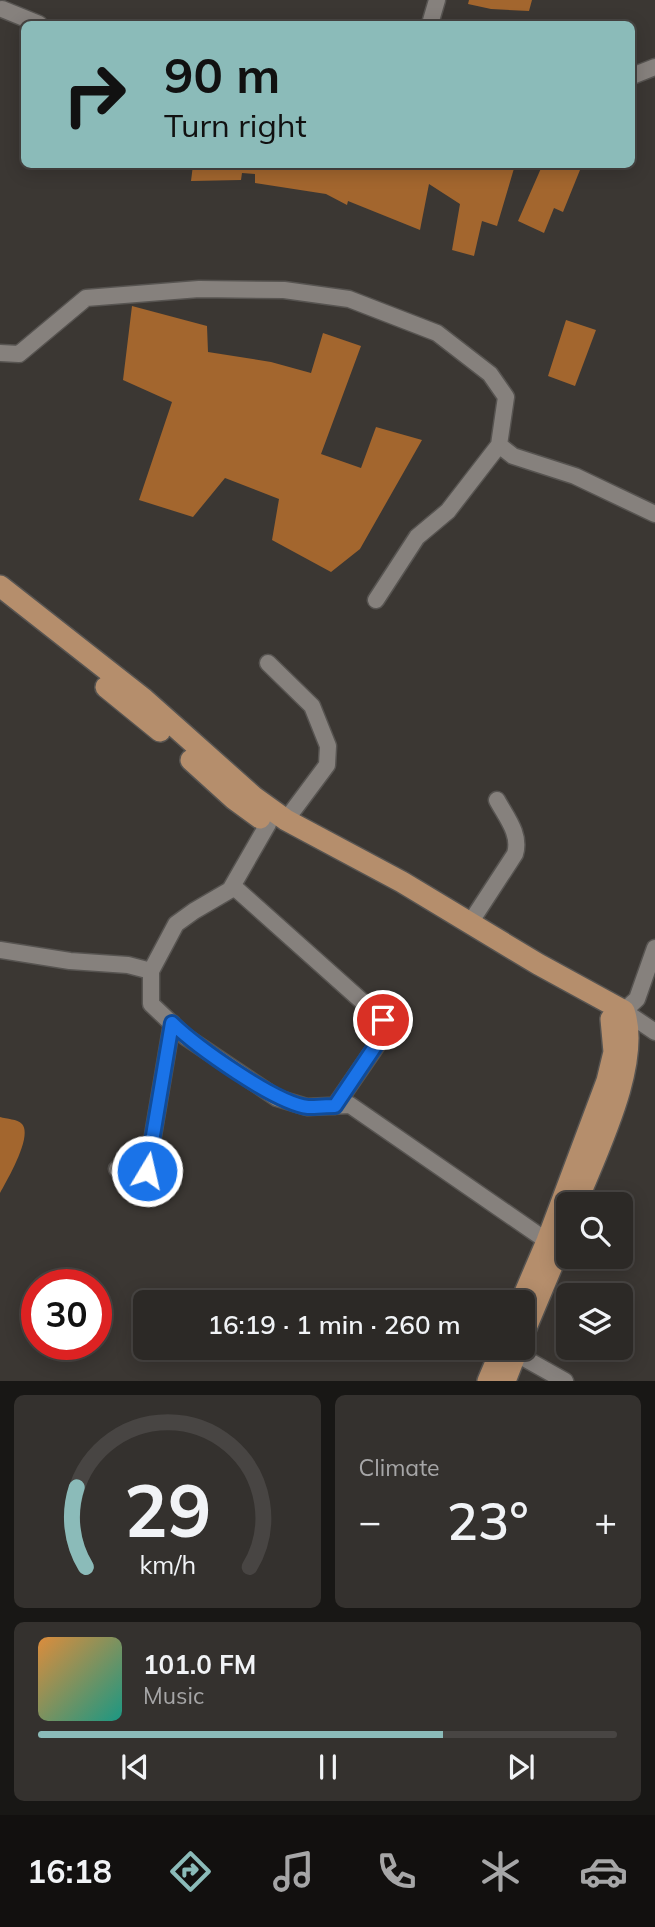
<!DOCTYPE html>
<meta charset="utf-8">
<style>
body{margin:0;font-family:Mulish,sans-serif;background:#34312e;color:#f1f3f6;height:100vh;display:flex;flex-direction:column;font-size:26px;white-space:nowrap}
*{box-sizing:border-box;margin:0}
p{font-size:23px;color:#a6a6a7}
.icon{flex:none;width:38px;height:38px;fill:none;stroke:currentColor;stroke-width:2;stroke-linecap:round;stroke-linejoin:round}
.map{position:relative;height:1381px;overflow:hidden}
.sheet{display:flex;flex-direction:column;gap:14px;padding:14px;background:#181715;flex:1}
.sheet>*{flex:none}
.guide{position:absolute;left:21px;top:21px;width:614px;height:147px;border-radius:10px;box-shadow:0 4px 18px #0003,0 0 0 2px #484543;background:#8bbbb9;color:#111;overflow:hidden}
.tools{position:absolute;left:556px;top:1192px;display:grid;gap:14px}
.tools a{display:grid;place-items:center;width:77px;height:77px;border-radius:10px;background:#2c2926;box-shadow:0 4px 18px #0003,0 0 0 2px #484543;font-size:35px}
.speed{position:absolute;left:21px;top:1269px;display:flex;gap:14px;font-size:35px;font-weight:700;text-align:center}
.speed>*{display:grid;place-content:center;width:91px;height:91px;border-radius:50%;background:#2c2926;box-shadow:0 4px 18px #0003,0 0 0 2px #484543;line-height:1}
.speed .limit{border:10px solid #d22;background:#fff;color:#111}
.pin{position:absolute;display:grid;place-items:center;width:60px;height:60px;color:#fff;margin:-30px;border:4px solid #fff;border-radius:50%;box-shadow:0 2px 7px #0007}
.me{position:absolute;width:77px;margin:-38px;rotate:9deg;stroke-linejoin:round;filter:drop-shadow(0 0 5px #0008)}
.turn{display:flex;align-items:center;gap:24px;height:147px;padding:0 28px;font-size:32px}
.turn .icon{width:91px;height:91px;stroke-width:2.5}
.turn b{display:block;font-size:49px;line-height:60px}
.big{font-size:52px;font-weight:600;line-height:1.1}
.sheet .card{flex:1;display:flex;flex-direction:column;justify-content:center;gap:10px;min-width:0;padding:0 24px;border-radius:10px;background:#34312e}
.sheet .dial{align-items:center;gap:0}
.dial svg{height:182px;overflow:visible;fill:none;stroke:#484543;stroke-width:7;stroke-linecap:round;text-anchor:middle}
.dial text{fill:#f1f3f6;stroke:none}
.song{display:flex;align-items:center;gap:21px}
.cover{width:84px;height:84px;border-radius:10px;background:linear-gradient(135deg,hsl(30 70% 55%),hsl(170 70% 35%))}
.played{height:7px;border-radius:4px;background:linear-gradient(90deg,#8bbbb9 70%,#484543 70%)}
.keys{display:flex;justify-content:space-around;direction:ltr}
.heat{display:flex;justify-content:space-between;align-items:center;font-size:38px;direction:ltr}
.sheet .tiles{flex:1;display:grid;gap:14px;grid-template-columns:1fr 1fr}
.card:last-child{grid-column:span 2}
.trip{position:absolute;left:133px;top:1290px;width:402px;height:70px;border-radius:10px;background:#2c2926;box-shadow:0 4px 18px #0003,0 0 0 2px #484543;font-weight:600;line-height:70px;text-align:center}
.dock{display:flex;height:112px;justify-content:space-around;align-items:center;background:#12100f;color:#a6a6a7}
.dock .icon{width:49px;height:49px}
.dock .selected{color:#8bbbb9}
.dock b{font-size:32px;color:#f1f3f6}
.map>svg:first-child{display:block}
.water{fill:#a3662e}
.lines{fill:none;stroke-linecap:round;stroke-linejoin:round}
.minor-casing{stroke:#575451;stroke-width:19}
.major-casing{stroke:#575451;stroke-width:24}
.minor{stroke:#86817d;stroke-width:16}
.major{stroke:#b58e6c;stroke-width:21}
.route-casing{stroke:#114b97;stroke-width:18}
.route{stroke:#1a73e8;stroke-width:12}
</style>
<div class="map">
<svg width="655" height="1381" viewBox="0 0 655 1381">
<rect width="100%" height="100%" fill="#3b3733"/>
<path class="water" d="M 469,0 L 532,0 L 529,11 L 491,9 L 468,4 Z
M 193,165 L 193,164 L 515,165 L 497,226 L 482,221 L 474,256 L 452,250 L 460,204 L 429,184 L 420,230 L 348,201 L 347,205 L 326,194 L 255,183 L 255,174 L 242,173 L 241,180 L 191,181 Z
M 539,165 L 582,165 L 563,212 L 554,208 L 544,233 L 518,221 L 542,166 Z
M 132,306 L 207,326 L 208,352 L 271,362 L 311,373 L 323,333 L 361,346 L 321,454 L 361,468 L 376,427 L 422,440 L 360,549 L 331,572 L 272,540 L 279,499 L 225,478 L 193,517 L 139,500 L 172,402 L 123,380 Z
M 566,320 L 596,330 L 575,386 L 548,376 Z
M 0,1117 C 7,1119 17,1119 22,1124 C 33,1136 7,1180 0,1193 Z"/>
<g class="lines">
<defs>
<path id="minor" d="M 2,9 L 39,24
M 430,24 L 437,0
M 632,76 L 655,67
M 0,353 L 19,354 L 86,298 L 199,289 L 284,290 L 349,299 L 437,333 L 490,374 L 506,397 L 499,445 L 513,456 L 575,476 L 655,514
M 376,600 L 417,537 L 448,511 L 499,445
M 268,663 L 312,706 L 328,746 L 327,765 L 286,820
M 233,886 L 383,1020 L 385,1027 L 381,1039 L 335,1106
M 470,923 L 515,854 C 521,834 506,817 497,800
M 655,948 L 637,999 L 624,1011 L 655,1032
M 0,950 L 70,961 L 128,965 L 151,971 L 151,1004 L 186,1037 L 277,1098 L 307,1107 L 350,1105 L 547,1241
M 151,971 L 176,924 L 194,911 L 230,890 L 268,824
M 117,1169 L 147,1171 L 172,1023
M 508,1349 L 565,1381"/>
<path id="major" d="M 0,586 L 144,699 L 254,797 L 286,820 L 402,882 L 538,964 L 624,1011 C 642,1063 596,1153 576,1204
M 106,687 L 160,731
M 191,760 L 234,799 L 260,818
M 521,1302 L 547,1241 L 607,1081 L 614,1052 L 611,1019
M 523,1335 L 567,1230
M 488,1381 L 502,1348
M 505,1381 L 518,1348"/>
</defs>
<use href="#minor" class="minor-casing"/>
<use href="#major" class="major-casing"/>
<use href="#minor" class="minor"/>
<use href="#major" class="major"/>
</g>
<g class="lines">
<defs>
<path id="route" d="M 147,1171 L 172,1023 C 197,1047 275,1103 308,1107 C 317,1107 327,1106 335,1106 L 380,1039 L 385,1027 L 383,1020"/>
</defs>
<use href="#route" class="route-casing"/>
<use href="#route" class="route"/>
</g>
</svg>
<div class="tools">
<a><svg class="icon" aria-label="search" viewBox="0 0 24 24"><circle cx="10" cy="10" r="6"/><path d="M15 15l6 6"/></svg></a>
<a><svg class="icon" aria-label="layers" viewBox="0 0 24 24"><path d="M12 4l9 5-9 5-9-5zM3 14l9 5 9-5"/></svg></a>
</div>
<div class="speed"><div class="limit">30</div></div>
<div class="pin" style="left:383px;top:1020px;background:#d93025"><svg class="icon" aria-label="arrive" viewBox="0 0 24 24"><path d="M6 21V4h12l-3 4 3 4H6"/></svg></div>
<svg class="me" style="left:147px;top:1171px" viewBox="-20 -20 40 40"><circle r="17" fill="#1a73e8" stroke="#fff" stroke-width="3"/><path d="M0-11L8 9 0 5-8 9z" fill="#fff"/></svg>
<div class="trip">16:19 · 1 min · 260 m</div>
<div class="guide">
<div class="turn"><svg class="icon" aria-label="right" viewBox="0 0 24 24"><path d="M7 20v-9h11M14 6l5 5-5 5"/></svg><div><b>90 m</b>Turn right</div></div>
</div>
</div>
<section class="sheet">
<div class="tiles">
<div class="card dial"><svg viewBox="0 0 100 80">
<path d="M14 69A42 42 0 1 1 86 69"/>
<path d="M14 69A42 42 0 0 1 10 34" stroke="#8bbbb9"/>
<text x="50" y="56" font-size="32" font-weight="700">29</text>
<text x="50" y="72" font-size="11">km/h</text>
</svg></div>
<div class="card"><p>Climate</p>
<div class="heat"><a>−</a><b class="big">23°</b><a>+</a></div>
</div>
<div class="card">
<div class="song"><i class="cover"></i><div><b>101.0 FM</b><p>Music</p></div></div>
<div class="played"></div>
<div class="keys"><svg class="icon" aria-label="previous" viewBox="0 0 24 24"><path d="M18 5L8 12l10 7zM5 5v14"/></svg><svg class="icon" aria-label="pause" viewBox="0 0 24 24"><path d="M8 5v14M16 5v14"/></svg><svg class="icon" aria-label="next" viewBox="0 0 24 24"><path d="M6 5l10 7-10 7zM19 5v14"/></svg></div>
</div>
</div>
</section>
<nav class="dock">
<b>16:18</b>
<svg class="icon selected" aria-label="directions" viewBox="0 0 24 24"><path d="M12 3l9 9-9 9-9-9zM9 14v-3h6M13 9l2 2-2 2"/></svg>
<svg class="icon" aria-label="music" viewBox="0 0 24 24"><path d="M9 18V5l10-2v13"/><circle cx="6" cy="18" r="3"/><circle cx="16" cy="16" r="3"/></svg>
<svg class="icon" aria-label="phone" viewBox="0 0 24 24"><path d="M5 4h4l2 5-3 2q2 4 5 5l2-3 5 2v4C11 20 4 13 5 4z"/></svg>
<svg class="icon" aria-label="climate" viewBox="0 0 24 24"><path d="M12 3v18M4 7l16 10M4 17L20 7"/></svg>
<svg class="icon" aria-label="car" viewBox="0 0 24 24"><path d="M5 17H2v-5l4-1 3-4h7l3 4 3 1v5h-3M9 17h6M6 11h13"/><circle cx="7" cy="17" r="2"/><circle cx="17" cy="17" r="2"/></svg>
</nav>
